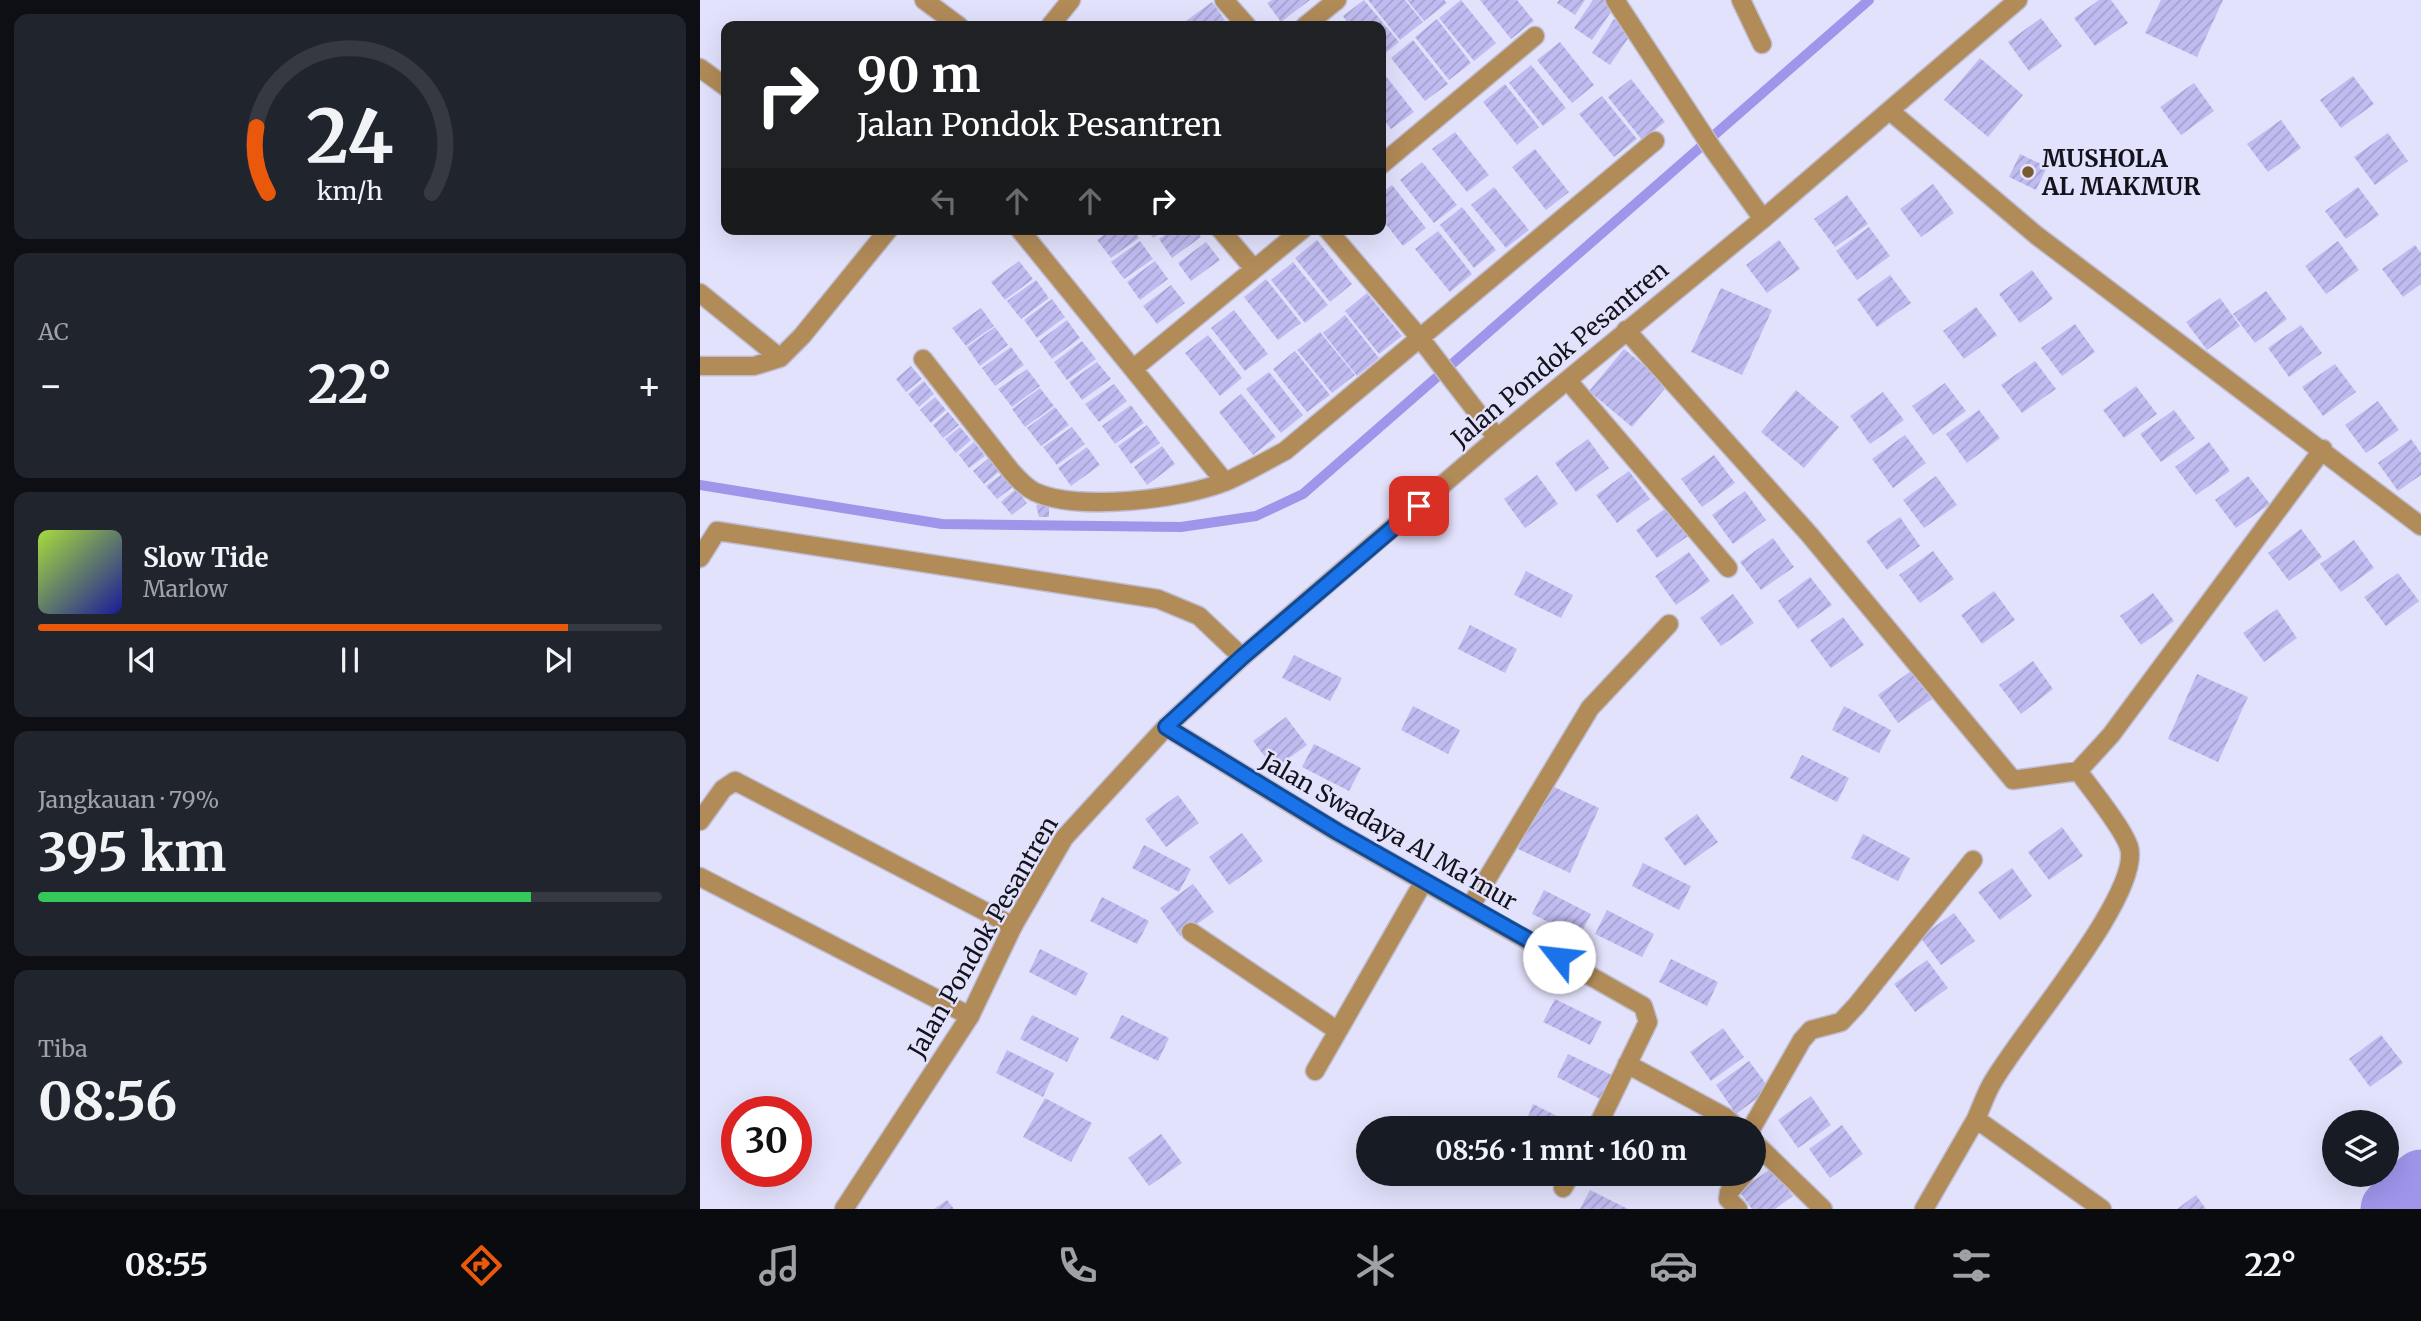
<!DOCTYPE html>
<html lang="id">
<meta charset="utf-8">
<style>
body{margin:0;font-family:Merriweather,serif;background:#20242c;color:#f1f3f6;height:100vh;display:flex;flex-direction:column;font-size:26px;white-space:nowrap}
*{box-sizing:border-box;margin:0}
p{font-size:23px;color:#9ea1a6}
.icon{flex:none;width:38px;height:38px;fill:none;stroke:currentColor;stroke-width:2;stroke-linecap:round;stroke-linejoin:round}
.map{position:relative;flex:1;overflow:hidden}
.drawer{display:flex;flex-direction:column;gap:14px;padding:14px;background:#0d0f14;width:700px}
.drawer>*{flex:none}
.banner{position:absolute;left:21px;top:21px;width:665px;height:214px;border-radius:14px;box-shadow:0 7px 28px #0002;background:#202124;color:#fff;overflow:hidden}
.controls{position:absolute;left:1622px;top:1110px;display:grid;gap:14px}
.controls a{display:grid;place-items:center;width:77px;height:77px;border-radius:50%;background:#171b24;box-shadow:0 7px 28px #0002;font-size:35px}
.speed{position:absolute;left:21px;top:1096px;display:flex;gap:14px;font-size:35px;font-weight:700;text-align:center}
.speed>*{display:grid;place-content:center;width:91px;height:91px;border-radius:50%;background:#171b24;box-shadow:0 7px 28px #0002;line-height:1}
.speed .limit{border:10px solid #d22;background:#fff;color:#111}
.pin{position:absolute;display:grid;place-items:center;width:60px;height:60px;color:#fff;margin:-30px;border-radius:14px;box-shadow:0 4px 10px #0006}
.me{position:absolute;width:77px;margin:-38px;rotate:299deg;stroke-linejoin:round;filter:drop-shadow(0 0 5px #0008)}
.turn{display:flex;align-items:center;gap:24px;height:147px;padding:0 21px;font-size:32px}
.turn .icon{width:91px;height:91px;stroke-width:2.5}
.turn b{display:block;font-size:49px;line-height:60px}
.lanes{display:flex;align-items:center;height:66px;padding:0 21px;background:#0003;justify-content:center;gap:35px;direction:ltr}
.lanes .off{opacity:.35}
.big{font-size:52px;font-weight:700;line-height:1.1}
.drawer .tile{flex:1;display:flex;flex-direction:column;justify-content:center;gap:10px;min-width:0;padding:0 24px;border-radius:14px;background:#20242c}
.drawer .dial{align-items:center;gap:0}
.dial svg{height:182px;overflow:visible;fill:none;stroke:#363941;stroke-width:7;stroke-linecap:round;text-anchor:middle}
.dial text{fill:#f1f3f6;stroke:none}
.song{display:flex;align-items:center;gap:21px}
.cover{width:84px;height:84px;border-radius:10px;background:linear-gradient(135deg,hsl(80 70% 55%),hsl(240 70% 35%))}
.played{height:7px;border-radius:4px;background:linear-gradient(90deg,#ea580c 85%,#363941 85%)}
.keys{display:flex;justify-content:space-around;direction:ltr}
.heat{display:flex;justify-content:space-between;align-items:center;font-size:38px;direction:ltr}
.charge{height:10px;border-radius:5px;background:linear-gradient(90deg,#34c759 79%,#363941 0)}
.trip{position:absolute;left:656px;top:1116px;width:410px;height:70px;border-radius:35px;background:#171b24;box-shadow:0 7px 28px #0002;font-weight:700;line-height:70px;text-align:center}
.tabs{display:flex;height:112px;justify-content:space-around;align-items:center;background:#090b0e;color:#9ea1a6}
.tabs .icon{width:49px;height:49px}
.tabs .selected{color:#ea580c}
.tabs b{font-size:32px;color:#f1f3f6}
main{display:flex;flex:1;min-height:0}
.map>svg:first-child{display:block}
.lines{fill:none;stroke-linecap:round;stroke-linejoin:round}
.stream{stroke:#9f95eb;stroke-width:10}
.river{stroke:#9f95eb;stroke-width:61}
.building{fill:url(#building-hatch)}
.minor-casing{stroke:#bebdd4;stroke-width:21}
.tertiary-casing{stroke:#bebdd4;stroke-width:21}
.minor{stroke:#b18b58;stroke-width:18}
.tertiary{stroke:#b18b58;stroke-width:18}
.route-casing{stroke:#114b97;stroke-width:18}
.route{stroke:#1a73e8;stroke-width:12}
.poi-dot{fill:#7a5b30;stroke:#e3e2fd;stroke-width:2.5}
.labels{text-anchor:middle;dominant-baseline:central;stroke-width:5;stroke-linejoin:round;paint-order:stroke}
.poi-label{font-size:24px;font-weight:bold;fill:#13131c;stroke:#e3e2fd;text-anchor:start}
.street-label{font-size:24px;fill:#13131c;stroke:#e3e2fd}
</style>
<main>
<section class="drawer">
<div class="tile dial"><svg viewBox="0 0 100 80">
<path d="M14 69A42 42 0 1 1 86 69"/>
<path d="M14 69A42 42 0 0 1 9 40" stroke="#ea580c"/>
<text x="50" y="56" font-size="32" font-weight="700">24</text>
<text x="50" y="72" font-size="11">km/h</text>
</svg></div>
<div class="tile"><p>AC</p>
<div class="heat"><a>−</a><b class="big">22°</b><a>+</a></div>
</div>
<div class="tile">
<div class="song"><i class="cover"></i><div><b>Slow Tide</b><p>Marlow</p></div></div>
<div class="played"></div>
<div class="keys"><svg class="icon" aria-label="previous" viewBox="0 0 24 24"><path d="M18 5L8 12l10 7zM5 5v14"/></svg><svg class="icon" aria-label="pause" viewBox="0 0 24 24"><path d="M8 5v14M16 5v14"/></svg><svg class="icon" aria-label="next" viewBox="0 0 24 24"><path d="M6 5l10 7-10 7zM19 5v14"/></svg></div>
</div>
<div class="tile"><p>Jangkauan · 79%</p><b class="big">395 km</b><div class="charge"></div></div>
<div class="tile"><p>Tiba</p><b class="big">08:56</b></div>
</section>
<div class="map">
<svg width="1721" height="1209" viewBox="0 0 1721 1209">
<defs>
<pattern id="building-hatch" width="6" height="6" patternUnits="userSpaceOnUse" patternTransform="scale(1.75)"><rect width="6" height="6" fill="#c0bcf1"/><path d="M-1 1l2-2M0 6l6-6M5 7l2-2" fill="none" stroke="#a4a1ce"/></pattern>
</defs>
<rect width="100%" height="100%" fill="#e3e2fd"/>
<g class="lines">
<path class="stream" d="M 0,485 L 242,524 L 481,527 L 556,516 L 603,494 L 1169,0"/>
<path class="river" d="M 1691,1209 L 1721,1180"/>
</g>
<path class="building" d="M 572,0 L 610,0 L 581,22 L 567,3 Z
M 664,0 L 699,42 L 681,57 L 681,26 L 650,26 L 643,16 Z
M 668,0 L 705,0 L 723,22 L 700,40 Z
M 707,0 L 744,0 L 747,3 L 724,21 Z
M 761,0 L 796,43 L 774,61 L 739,18 Z
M 780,0 L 817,0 L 834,21 L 811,39 Z
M 859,0 L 885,0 L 875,15 L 857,3 Z
M 893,0 L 906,0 L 915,6 L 892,40 L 874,28 Z
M 1399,0 L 1411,0 L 1428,23 L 1395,46 L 1374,18 Z
M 1461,0 L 1523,0 L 1497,57 L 1445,33 Z
M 512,2 L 525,20 L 516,26 L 486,26 L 483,23 Z
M 1341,18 L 1362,46 L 1329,71 L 1308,42 Z
M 737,19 L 771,63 L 749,80 L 715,37 Z
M 914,19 L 933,31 L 910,65 L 892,53 Z
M 713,40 L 748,84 L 725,101 L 691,58 Z
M 860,42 L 894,85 L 872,103 L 837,60 Z
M 1280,58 L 1323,95 L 1288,137 L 1244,100 Z
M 831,65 L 866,108 L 843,126 L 809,83 Z
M 681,70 L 714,112 L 691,129 L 681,116 Z
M 1653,76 L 1674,104 L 1641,128 L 1620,100 Z
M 931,79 L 965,122 L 942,140 L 908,97 Z
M 1494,83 L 1514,111 L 1481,135 L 1460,107 Z
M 805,84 L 839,127 L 817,145 L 783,102 Z
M 902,96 L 937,139 L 914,157 L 879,114 Z
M 1581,120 L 1601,148 L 1568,172 L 1547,144 Z
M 755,132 L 789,175 L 767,192 L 732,149 Z
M 1688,133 L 1708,161 L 1675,185 L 1654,157 Z
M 835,149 L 869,192 L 846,210 L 812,167 Z
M 1320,154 L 1347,167 L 1336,190 L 1309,177 Z
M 722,162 L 757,205 L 734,223 L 700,180 Z
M 1233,184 L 1254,213 L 1221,237 L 1200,209 Z
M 692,185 L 726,228 L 703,246 L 681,218 L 681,193 Z
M 794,187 L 829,230 L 806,248 L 771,205 Z
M 1658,187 L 1679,215 L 1646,239 L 1625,211 Z
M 1147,195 L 1168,224 L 1135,247 L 1114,219 Z
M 762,207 L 796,250 L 774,268 L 740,225 Z
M 1169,227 L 1190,256 L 1157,280 L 1136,251 Z
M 412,229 L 433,229 L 439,238 L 411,258 L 397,240 Z
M 447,229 L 466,229 L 453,238 Z
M 473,229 L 495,229 L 501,237 L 472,258 L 459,239 Z
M 738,231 L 772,274 L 750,292 L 715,249 Z
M 617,240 L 652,284 L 630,302 L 595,258 Z
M 1079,240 L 1100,269 L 1067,293 L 1046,265 Z
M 440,241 L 453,259 L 424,279 L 411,262 Z
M 1638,241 L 1659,270 L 1626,294 L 1605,266 Z
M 506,242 L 520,260 L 491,281 L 478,263 Z
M 1715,245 L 1721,253 L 1721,284 L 1703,297 L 1682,269 Z
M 319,261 L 333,279 L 305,300 L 291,282 Z
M 455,261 L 468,279 L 440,300 L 427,282 Z
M 593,262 L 628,305 L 605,323 L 571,280 Z
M 1332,270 L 1353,299 L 1320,323 L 1299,294 Z
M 1190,275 L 1211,303 L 1177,327 L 1157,299 Z
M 566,279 L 601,323 L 578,340 L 544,297 Z
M 336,280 L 349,298 L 321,319 L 307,301 Z
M 471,285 L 485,303 L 457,324 L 443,306 Z
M 1021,288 L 1072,310 L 1042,375 L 991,352 Z
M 1566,291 L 1587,319 L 1555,343 L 1533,314 Z
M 667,293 L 702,336 L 679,354 L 645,311 Z
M 1520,298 L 1540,326 L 1507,350 L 1486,322 Z
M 352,299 L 365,317 L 337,338 L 324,320 Z
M 1276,307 L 1297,335 L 1264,359 L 1243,331 Z
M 281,308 L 294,326 L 266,346 L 252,328 Z
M 534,310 L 568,354 L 545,371 L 511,328 Z
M 645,315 L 679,358 L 657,376 L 623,333 Z
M 367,320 L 380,338 L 352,359 L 339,341 Z
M 1375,324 L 1395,352 L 1362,376 L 1341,348 Z
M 1601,325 L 1622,353 L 1589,377 L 1568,348 Z
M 295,327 L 308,345 L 280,366 L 267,347 Z
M 620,332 L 655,375 L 632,393 L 597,350 Z
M 508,335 L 542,378 L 520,396 L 485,353 Z
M 382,341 L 396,359 L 367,380 L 354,362 Z
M 311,347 L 324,365 L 295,386 L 282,368 Z
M 924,349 L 968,385 L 932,427 L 889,391 Z
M 595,351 L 630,395 L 607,412 L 573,369 Z
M 1335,361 L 1356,389 L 1322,413 L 1301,385 Z
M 397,362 L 411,379 L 382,400 L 369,382 Z
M 1635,364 L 1656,392 L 1623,416 L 1602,387 Z
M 211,366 L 222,379 L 206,392 L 196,379 Z
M 327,369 L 340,386 L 312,407 L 298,389 Z
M 569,372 L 603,415 L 581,433 L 546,389 Z
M 224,381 L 234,394 L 219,407 L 208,394 Z
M 1245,383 L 1266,411 L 1233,435 L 1212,406 Z
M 414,384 L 427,401 L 399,422 L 385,404 Z
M 1436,386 L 1457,414 L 1424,438 L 1403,410 Z
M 340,388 L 354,406 L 325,427 L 312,409 Z
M 1096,390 L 1139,427 L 1104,468 L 1061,432 Z
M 1183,392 L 1204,420 L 1170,444 L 1150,416 Z
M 541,394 L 576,437 L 553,455 L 519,412 Z
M 235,397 L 246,410 L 231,423 L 220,410 Z
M 1678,401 L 1699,430 L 1666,453 L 1645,425 Z
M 431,405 L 444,423 L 415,444 L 402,426 Z
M 355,407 L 369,425 L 341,446 L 327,428 Z
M 1279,410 L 1300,438 L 1267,463 L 1246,434 Z
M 1474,410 L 1495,438 L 1461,462 L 1440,434 Z
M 248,412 L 259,425 L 243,438 L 233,425 Z
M 447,425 L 460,443 L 431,464 L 418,446 Z
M 260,427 L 271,440 L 256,453 L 245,439 Z
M 372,427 L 385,444 L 357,465 L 343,447 Z
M 1205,435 L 1226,463 L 1193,488 L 1172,459 Z
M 888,439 L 909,468 L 876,492 L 855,463 Z
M 1711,439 L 1721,453 L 1721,475 L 1698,491 L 1678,463 Z
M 274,442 L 285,456 L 269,468 L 259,455 Z
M 1509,442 L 1530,471 L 1496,495 L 1475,467 Z
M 462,446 L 475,464 L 447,485 L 434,467 Z
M 387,447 L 400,465 L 371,486 L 358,468 Z
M 1014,455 L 1035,483 L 1002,507 L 981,479 Z
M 289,458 L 300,471 L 284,484 L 273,471 Z
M 929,471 L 950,499 L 917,523 L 896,495 Z
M 302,474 L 313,487 L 297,499 L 286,486 Z
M 837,475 L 858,504 L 825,528 L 804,499 Z
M 1236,476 L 1257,505 L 1224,528 L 1203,500 Z
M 1548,476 L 1570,504 L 1536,528 L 1515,500 Z
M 316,489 L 327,503 L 312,515 L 301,502 Z
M 1045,491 L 1066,520 L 1033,544 L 1012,515 Z
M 349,503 L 349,517 L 339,517 L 336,505 Z
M 970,505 L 991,534 L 957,558 L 936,530 Z
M 1200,517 L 1220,546 L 1187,570 L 1166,541 Z
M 1601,529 L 1622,557 L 1589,581 L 1568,553 Z
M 1073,538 L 1094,567 L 1061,590 L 1040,562 Z
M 1654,540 L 1674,568 L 1641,592 L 1620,564 Z
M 1233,551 L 1254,579 L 1220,603 L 1199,575 Z
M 989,552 L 1010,581 L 976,605 L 955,576 Z
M 826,571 L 873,595 L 861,618 L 814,595 Z
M 1698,573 L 1719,601 L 1686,626 L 1664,597 Z
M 1110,577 L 1132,605 L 1098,629 L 1078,601 Z
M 1294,591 L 1315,620 L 1282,644 L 1261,615 Z
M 1453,593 L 1474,621 L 1441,645 L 1420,616 Z
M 1033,594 L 1054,623 L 1021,646 L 1000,618 Z
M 1577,609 L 1597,638 L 1564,662 L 1543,633 Z
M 1143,617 L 1164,645 L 1131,668 L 1110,640 Z
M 770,625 L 817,649 L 805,673 L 758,649 Z
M 594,655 L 642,678 L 630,701 L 582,678 Z
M 1333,661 L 1353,689 L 1321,714 L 1299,685 Z
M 1211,671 L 1232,699 L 1198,723 L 1178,695 Z
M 1497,674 L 1548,697 L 1518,762 L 1468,739 Z
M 713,706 L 760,730 L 748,754 L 701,730 Z
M 1144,706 L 1191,730 L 1179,753 L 1132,730 Z
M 586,717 L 607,745 L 574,769 L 553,741 Z
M 614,744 L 661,768 L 649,791 L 602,767 Z
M 1102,755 L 1149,778 L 1137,802 L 1090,778 Z
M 848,784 L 899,808 L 870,873 L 818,849 Z
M 478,795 L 499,823 L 466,847 L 445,819 Z
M 997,814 L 1018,842 L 985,866 L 964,838 Z
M 1362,827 L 1383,856 L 1349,880 L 1328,852 Z
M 542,833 L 563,861 L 529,885 L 509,857 Z
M 1163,834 L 1210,858 L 1198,881 L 1151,858 Z
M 444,845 L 491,869 L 479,892 L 432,868 Z
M 943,863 L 991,886 L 979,910 L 932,886 Z
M 1312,868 L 1332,896 L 1300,920 L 1278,892 Z
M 493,884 L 514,912 L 480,936 L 460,908 Z
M 844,890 L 891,914 L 879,937 L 832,914 Z
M 402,897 L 449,921 L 437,944 L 390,921 Z
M 907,910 L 954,934 L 942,957 L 895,934 Z
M 1254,913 L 1275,941 L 1241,965 L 1220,937 Z
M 340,949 L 388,973 L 376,996 L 329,972 Z
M 971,959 L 1018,982 L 1007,1006 L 959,982 Z
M 1227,960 L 1248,988 L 1215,1012 L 1194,984 Z
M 855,999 L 902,1022 L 890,1045 L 843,1022 Z
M 332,1015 L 379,1038 L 367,1062 L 320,1039 Z
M 422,1015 L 469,1038 L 458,1061 L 410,1038 Z
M 1023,1028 L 1044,1057 L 1011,1081 L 990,1052 Z
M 1681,1035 L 1703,1063 L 1670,1087 L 1649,1059 Z
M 307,1050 L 354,1073 L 343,1097 L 296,1073 Z
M 868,1054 L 916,1077 L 904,1101 L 857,1077 Z
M 1049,1061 L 1070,1089 L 1036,1114 L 1016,1085 Z
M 1111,1096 L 1131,1125 L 1098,1148 L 1078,1120 Z
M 345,1098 L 392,1123 L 371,1162 L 323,1137 Z
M 833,1104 L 883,1129 L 823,1129 Z
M 1142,1125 L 1163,1154 L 1130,1178 L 1109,1149 Z
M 461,1134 L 482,1163 L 449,1186 L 428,1158 Z
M 1072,1168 L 1093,1196 L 1075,1209 L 1052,1209 L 1039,1191 Z
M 1006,1174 L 1026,1174 L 1013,1184 Z
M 890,1190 L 928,1209 L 880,1209 Z
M 1496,1195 L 1506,1209 L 1477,1209 Z
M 247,1200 L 254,1209 L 234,1209 Z"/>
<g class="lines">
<defs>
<path id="minor" d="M 224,0 L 259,26
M 524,0 L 547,26
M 915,0 L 1012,148 L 1063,219
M 1041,0 L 1062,44
M 350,26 L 371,0
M 605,26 L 637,0
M 0,68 L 26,87
M 1190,111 L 1336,235 L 1721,526
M 681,165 L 835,36
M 520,229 L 554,269
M 627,229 L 720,338 L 797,438
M 320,230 L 525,482
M 0,293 L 80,358
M 926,330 L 1109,534 L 1313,780 L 1378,771 L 1411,735 L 1623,449
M 223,359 L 311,471 C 318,479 325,487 335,492 C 378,512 484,499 527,481 C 547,472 566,461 585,451 L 955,141
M 0,366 L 54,366 L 80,358 L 102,336 L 189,229
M 433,369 L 603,229
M 869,382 L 1028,568
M 0,558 L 17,531 L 458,599 L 499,616 L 542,657
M 466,727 L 637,832 L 943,1006 L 948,1022 L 896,1129
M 1378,771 C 1391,789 1423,828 1429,847 C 1443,894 1316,1038 1291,1085 C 1285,1096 1281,1108 1276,1119 L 1402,1209
M 0,821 L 23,789 L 35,781 L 313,926
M 0,877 L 270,1016
M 770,907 L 890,708 L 969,624
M 491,932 L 638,1031
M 927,1064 L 1025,1117 L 1039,1129
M 615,1071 L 724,881
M 1051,1129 L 1102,1040 L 1111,1030 L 1141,1022 L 1156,1006 L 1273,860
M 1054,1142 L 1123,1209
M 863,1188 L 871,1174
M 1038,1209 L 1028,1199 L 1029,1192 L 1045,1174
M 1224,1209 L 1276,1119"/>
<path id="tertiary" d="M 144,1209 L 270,1016 L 313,926 L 364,838 L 466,727 L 542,657 L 797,438 L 1063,219 L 1318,0"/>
</defs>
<use href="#minor" class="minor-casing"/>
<use href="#tertiary" class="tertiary-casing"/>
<use href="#minor" class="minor"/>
<use href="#tertiary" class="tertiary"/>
</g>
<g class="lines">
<defs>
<path id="route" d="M 719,506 L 542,657 L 466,727 L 638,832 L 859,957"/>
</defs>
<use href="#route" class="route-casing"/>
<use href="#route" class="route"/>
</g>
<circle class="poi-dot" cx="1328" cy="172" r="7"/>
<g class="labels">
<g class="poi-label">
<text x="1342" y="158">MUSHOLA<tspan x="1342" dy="28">AL MAKMUR</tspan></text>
</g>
<g class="street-label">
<text transform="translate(860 354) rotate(-40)">Jalan Pondok Pesantren</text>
<text transform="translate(689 831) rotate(30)">Jalan Swadaya Al Ma'mur</text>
<text transform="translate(283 937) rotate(-60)">Jalan Pondok Pesantren</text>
</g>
</g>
</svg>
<div class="controls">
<a><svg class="icon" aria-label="layers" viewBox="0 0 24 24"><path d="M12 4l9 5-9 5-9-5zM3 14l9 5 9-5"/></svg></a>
</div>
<div class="speed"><div class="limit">30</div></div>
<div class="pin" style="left:719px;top:506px;background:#d93025"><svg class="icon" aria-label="arrive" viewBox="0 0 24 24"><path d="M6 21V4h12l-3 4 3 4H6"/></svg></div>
<svg class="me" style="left:859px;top:957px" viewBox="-20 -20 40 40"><circle r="19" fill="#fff"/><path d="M0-13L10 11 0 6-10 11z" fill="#1a73e8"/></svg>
<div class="trip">08:56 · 1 mnt · 160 m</div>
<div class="banner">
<div class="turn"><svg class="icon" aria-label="right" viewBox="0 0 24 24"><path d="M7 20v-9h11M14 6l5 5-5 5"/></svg><div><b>90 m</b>Jalan Pondok Pesantren</div></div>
<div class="lanes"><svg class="icon off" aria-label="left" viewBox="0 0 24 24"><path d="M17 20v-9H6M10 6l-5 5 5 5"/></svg><svg class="icon off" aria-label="ahead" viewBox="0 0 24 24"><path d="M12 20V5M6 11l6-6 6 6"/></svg><svg class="icon off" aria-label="ahead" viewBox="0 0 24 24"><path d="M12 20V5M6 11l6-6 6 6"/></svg><svg class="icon" aria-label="right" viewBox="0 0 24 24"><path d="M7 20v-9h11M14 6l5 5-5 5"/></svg></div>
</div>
</div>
</main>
<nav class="tabs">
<b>08:55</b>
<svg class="icon selected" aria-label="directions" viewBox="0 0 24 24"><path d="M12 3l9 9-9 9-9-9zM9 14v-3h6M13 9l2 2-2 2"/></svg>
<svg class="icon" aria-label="music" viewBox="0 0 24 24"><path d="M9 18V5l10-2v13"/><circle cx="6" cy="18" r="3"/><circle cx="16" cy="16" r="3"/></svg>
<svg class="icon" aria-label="phone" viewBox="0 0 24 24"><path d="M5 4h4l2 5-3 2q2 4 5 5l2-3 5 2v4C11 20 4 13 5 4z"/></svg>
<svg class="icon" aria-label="climate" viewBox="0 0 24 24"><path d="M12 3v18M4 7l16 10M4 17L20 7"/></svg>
<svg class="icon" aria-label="car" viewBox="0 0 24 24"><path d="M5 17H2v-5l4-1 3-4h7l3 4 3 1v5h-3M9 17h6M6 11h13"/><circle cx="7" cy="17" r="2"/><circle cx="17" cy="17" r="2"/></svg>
<svg class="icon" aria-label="filters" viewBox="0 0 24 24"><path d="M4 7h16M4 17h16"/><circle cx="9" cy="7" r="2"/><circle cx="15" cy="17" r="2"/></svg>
<b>22°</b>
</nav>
